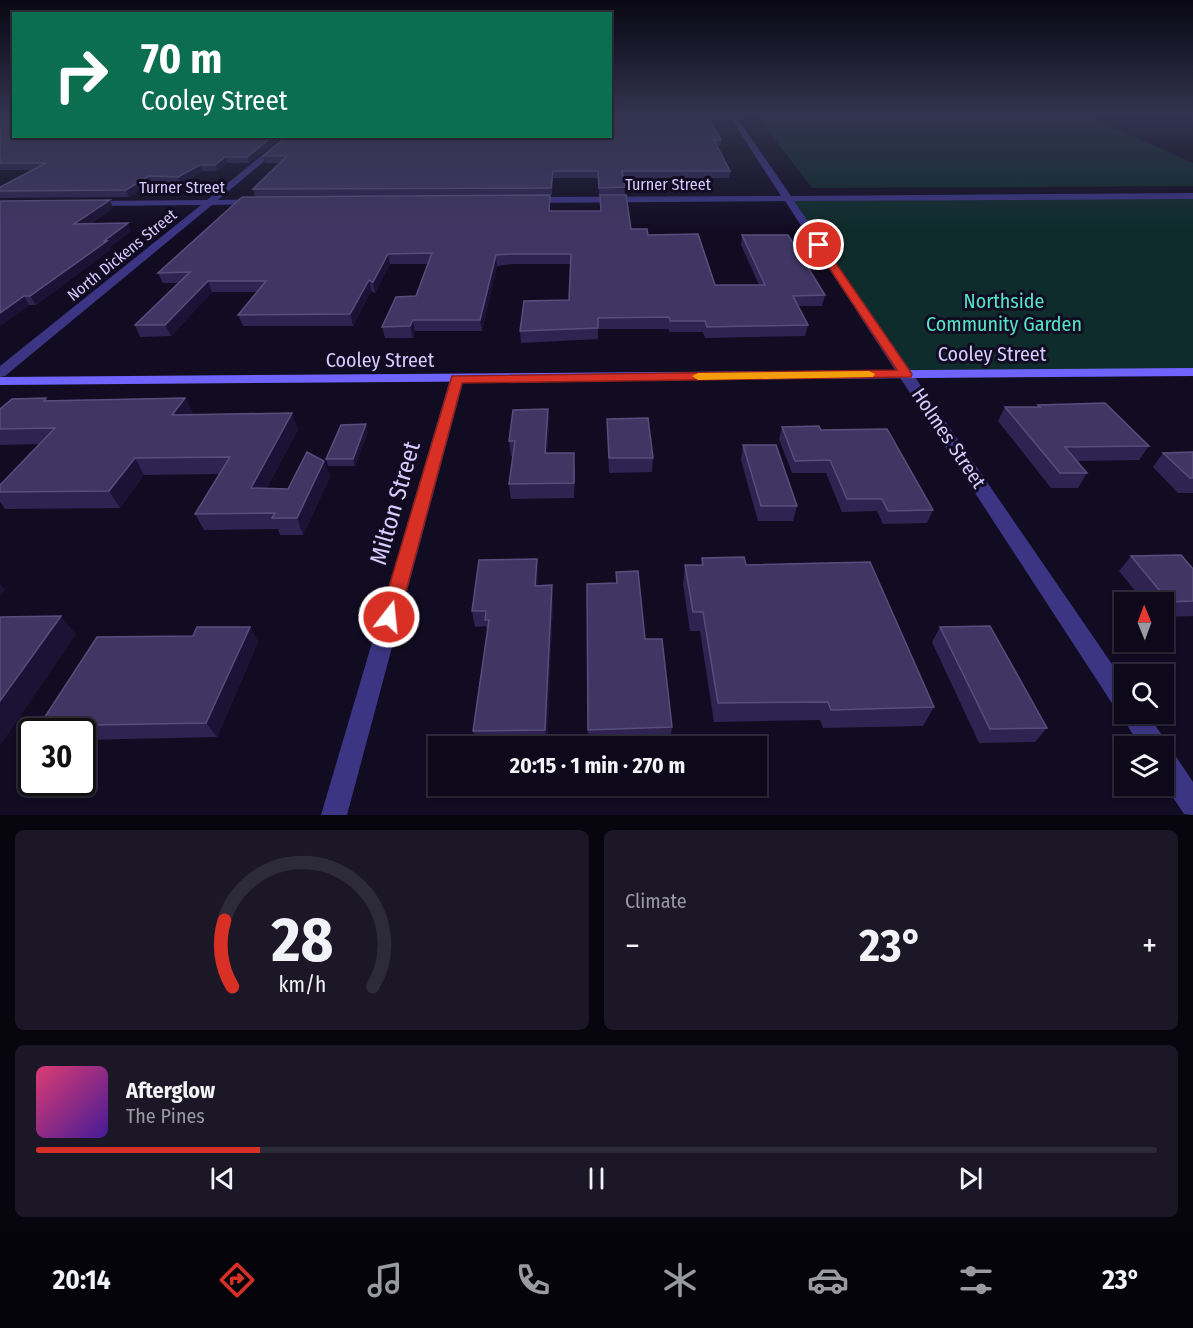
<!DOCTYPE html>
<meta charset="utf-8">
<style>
body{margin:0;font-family:"Fira Sans Condensed",sans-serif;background:#1b1727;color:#f1f3f6;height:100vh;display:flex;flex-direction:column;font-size:22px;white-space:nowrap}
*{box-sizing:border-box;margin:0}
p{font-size:20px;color:#9a9aa2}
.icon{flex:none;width:33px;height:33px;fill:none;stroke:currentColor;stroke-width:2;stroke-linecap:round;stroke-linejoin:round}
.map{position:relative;height:815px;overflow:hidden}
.sheet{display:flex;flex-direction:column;gap:15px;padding:15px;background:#07050e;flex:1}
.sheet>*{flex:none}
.banner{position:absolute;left:12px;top:12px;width:600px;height:126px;border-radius:0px;box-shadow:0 2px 4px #0004,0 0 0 2px #2d2a39;background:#0b6e4f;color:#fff;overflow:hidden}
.needle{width:39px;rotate:359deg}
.buttons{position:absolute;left:1114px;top:592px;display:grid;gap:12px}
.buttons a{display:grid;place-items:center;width:60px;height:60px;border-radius:0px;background:#0d091a;box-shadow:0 2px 4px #0004,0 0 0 2px #2d2a39;font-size:30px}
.speed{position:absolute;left:18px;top:718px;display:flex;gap:12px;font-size:30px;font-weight:700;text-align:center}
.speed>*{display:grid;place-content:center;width:78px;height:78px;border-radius:50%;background:#0d091a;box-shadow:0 2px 4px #0004,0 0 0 2px #2d2a39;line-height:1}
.speed .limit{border:3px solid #111;border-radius:9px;background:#fff;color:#111}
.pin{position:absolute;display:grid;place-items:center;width:51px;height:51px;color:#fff;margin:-26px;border:3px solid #fff;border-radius:50%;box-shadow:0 2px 6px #0007}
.me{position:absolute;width:66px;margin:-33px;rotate:16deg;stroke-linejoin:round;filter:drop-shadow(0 0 4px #0008)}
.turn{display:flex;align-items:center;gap:21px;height:126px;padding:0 30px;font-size:27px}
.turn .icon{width:78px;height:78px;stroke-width:2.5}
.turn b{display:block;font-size:42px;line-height:51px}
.big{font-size:45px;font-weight:700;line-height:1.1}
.sheet .card{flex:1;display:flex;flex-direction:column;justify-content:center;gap:9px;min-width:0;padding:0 21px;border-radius:9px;background:#1b1727}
.sheet .dial{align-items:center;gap:0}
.dial svg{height:156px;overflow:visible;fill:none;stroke:#2d2a39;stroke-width:7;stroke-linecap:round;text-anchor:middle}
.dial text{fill:#f1f3f6;stroke:none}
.song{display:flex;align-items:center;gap:18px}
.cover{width:72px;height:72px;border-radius:9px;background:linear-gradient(135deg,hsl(340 70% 55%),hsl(260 70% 35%))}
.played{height:6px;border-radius:3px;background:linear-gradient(90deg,#d93025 20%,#2d2a39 20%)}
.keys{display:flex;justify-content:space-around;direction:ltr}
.heat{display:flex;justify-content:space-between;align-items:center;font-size:33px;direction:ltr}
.sheet .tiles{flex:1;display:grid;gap:15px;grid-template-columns:1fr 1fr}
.card:last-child{grid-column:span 2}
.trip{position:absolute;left:428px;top:736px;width:339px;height:60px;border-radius:0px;background:#0d091a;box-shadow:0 2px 4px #0004,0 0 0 2px #2d2a39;font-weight:700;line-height:60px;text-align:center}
.dock{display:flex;height:96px;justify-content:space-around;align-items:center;background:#05040a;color:#9a9aa2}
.dock .icon{width:42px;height:42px}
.dock .active{color:#d93025}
.dock b{font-size:27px;color:#f1f3f6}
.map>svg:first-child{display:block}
.green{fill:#0f2c2c}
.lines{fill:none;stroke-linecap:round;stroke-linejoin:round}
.street{fill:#3b3584;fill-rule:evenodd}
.secondary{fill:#6f64ff;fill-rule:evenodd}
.wall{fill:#2f2451}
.shaded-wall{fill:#1b1336}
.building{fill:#403664;stroke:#584e7c;stroke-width:1.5}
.route{fill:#d93025;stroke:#8d1f18;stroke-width:1.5}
.slow{fill:#f59e0b}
.labels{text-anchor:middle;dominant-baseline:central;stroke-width:6;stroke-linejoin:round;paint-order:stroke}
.far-street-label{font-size:16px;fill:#d5cdff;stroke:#110c22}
.park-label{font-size:20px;fill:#54e5c6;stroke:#110c22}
.street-label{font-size:20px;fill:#d5cdff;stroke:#110c22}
.near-street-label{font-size:24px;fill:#d5cdff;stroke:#110c22}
</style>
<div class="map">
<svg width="1193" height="815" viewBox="0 0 1193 815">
<rect width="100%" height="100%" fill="#110c22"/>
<path class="green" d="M 756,115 L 1084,115 L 1193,163 L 1193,186 L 812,188 Z
M 1193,196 L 1193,372 L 906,374 L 788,199 Z"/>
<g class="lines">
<path class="street" d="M 729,115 L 735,115 L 791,196 L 1193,193 L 1193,199 L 794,201 L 1125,683 L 1125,714 L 1147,714 L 1164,738 L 1166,749 L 1173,752 L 1193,782 L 1193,815 L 1184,814 L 1164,784 L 1164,747 L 1141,747 L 1125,722 L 1121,713 L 1117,711 L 785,201 L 530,203 L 526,200 L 530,197 L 781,196 L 732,120 L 689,120 L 686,118 Z
M 286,136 L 294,136 L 218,200 L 257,199 L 262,202 L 260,204 L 212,205 L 5,376 L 0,377 L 0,366 L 201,205 L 92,206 L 89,205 L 89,201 L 207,200 Z
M 457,375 L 464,379 L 347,815 L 321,815 L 450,379 Z"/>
<path class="secondary" d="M 1193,368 L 1193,376 L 0,385 L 0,377 Z"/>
</g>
<path class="wall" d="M 0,115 L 14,115 L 283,136 L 249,163 L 228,163 L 217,171 L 203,171 L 181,184 L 152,183 L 129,197 L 0,198 L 0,187 L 33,170 L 0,170 L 0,118 L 13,118 L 12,116 L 0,116 Z
M 721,140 L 720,146 L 717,146 L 730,171 L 729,178 L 623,178 L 625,195 L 599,195 L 598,178 L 553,178 L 552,195 L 255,197 L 253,189 L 280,163 L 265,163 L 263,156 Z
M 550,195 L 550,211 L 600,211 L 600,195 L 631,229 L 648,235 L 715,285 L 759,285 L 741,245 L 742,235 L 825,295 L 822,306 L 798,306 L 808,325 L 805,336 L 705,338 L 703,332 L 669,332 L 669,329 L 598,329 L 598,339 L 521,343 L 520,331 L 569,300 L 570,264 L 512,264 L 497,266 L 482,331 L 415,331 L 413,338 L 385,338 L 382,327 L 416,296 L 428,264 L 390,264 L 375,293 L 371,291 L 353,326 L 243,326 L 238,315 L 258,292 L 212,292 L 171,336 L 140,337 L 135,325 L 179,283 L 163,283 L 158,273 Z
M 110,200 L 113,208 L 90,224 L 131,231 L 110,247 L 111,249 L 36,305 L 29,305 L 0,326 L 0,201 Z
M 185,398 L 193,414 L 192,414 L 298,429 L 267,488 L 288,489 L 324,461 L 330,477 L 303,535 L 280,535 L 278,529 L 204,530 L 195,514 L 219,474 L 144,475 L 120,508 L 5,509 L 0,502 L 0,485 L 39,444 L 0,445 L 0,409 L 48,400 Z
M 1038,405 L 1149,446 L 1139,460 L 1077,461 L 1087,473 L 1078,488 L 1051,488 L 998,421 L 1005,407 L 1037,407 Z
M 548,409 L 549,424 L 547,453 L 575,467 L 574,498 L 511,499 L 509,484 L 513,456 L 511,456 L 509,441 Z
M 607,419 L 653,458 L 652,472 L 609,473 Z
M 782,427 L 821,430 L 933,510 L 927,523 L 883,524 L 877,511 L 842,512 L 826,473 L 792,473 L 779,439 Z
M 368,432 L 355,466 L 328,466 L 326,459 Z
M 743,445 L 797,506 L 793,521 L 758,521 L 741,460 Z
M 1193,452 L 1193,493 L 1178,493 L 1153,467 L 1163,453 Z
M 1131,556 L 1193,569 L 1193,616 L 1164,617 L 1164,603 L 1145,603 L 1119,571 Z
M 702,558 L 746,565 L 934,707 L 923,726 L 823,728 L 820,720 L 714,722 L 700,631 L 690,631 L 683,584 L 685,565 L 701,565 Z
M 616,572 L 645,639 L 672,727 L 670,742 L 588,744 L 587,584 L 616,583 Z
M 538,575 L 538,586 L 553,600 L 547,745 L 477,745 L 473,731 L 487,631 L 486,626 L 475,627 L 472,611 Z
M 250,627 L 258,642 L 217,737 L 82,740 L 82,732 L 45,732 L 39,726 L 193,636 Z
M 940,627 L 1047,728 L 1035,742 L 979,743 L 932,642 Z"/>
<path class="shaded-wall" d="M 273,136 L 283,136 L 249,163 L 247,157 Z
M 225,157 L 228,163 L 217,171 L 215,165 Z
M 200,165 L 203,171 L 181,184 L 178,177 Z
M 149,176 L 152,183 L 129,197 L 126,190 Z
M 110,200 L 113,208 L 78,231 L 74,224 Z
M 128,223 L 131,231 L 110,247 L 111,249 L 36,305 L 30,296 Z
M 388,254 L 390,264 L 375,293 L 373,282 Z
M 496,255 L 497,266 L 482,331 L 480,320 Z
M 369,280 L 371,291 L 353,326 L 350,314 Z
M 208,281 L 212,292 L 171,336 L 165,325 Z
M 24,296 L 29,305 L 0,326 L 0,313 Z
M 413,320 L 415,331 L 413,338 L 410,326 Z
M 185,398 L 193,414 L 180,430 L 172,415 Z
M 548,409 L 549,424 L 546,468 L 545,453 Z
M 292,413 L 298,429 L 258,505 L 251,488 Z
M 366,424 L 368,432 L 355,466 L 353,459 Z
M 135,458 L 144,475 L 120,508 L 109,491 Z
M 324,461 L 330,477 L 303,535 L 297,518 Z
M 537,559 L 538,575 L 537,601 L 535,586 Z
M 0,584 L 5,590 L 0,597 Z
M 552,585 L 553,600 L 547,745 L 545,730 Z
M 61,616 L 76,634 L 0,746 L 0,701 Z
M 250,627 L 258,642 L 217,737 L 206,723 Z"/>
<path class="building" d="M 12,115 L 14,115 L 14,136 L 273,136 L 247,157 L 225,157 L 215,165 L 200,165 L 178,177 L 149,176 L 126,190 L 0,191 L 0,187 L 46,163 L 0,163 L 0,118 L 13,118 Z
M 610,116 L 708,116 L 721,140 L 714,140 L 730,171 L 622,171 L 625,187 L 599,188 L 598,171 L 553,171 L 551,188 L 253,189 L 287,156 L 263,156 L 287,136 L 610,136 Z
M 550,195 L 549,211 L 601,211 L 600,195 L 626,195 L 631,229 L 647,229 L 648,235 L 698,234 L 715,285 L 765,285 L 742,235 L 788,235 L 825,295 L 793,296 L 808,325 L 707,327 L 705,321 L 670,321 L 669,317 L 598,318 L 598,328 L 520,331 L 524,301 L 569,300 L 571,254 L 511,254 L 496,255 L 480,320 L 413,320 L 410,326 L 382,327 L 396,297 L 416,296 L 432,253 L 388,254 L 373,282 L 369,280 L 350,314 L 238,315 L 266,281 L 208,281 L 165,325 L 135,325 L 190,272 L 158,273 L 242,197 Z
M 110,200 L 74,224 L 128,223 L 104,241 L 107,241 L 30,296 L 24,296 L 0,313 L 0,201 Z
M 46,398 L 44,401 L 185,398 L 172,415 L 292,413 L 251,488 L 288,489 L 307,452 L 324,461 L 297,518 L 272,518 L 275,513 L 195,514 L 230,457 L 135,458 L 109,491 L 0,492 L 0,485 L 55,428 L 0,429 L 0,409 L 12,399 Z
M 1105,403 L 1149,446 L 1065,447 L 1087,473 L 1060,473 L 1005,407 L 1040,407 L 1038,405 Z
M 548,409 L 545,453 L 574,453 L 574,483 L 509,484 L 515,441 L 509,441 L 513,410 Z
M 648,418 L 653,458 L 609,458 L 607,419 Z
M 366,424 L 353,459 L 326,459 L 341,425 Z
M 819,426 L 821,430 L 887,429 L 933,510 L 888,511 L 882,499 L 847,499 L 830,460 L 795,461 L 782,427 Z
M 743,445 L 776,445 L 797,506 L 761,506 Z
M 1193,452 L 1193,478 L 1190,478 L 1163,453 Z
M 1181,555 L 1193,569 L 1193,601 L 1169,602 L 1131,556 Z
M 744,557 L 746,565 L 870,562 L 934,707 L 831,710 L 828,702 L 718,703 L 703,612 L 693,612 L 685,565 L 703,565 L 702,558 Z
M 537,559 L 535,586 L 552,585 L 545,730 L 473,731 L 489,620 L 485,620 L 486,611 L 472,611 L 479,560 Z
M 638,571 L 645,639 L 662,639 L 672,727 L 588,730 L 587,584 L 617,583 L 616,572 Z
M 61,616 L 0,701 L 0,617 Z
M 990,626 L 1047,728 L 990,729 L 940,627 Z
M 197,627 L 250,627 L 206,723 L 39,726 L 97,637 L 193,636 Z"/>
<linearGradient id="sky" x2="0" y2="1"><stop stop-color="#090713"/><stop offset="0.5" stop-color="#32344f"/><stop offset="1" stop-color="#32344f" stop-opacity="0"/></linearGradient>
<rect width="1193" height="229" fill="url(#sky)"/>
<path class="route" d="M 816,243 L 822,243 L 912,374 L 911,377 L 462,383 L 399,617 L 396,623 L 389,626 L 383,623 L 380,617 L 452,376 L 897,370 L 814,245 Z"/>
<path class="slow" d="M 869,371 L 875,374 L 873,377 L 698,380 L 692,376 L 698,373 Z"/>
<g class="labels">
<g class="far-street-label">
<text x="668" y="184">Turner Street</text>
<text x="182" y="187">Turner Street</text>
<text transform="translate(122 255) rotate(-39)">North Dickens Street</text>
</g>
<g class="park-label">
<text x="1004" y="301">Northside<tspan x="1004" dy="23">Community Garden</tspan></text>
</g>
<g class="street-label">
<text x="992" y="354">Cooley Street</text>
<text x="380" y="360">Cooley Street</text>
<text transform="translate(949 438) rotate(56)">Holmes Street</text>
</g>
<g class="near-street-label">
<text transform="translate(395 503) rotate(-74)">Milton Street</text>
</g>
</g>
</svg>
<div class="buttons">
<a><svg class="needle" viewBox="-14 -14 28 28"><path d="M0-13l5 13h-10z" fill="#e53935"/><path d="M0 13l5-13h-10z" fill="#9a9aa2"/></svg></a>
<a><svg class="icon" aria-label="search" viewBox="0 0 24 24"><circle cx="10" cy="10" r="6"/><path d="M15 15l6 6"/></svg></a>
<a><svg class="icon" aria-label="layers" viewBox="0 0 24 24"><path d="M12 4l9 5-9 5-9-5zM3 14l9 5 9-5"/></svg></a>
</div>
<div class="speed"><div class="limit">30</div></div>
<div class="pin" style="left:819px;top:245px;background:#d93025"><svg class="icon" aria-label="arrive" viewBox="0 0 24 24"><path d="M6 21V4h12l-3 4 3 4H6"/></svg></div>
<svg class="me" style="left:389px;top:617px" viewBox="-20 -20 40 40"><circle r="17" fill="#d93025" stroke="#fff" stroke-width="3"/><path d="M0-11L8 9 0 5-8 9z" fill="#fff"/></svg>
<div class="trip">20:15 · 1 min · 270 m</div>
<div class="banner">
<div class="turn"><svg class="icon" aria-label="right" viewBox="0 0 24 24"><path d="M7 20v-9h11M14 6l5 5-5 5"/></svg><div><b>70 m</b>Cooley Street</div></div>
</div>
</div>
<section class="sheet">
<div class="tiles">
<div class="card dial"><svg viewBox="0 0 100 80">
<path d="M14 69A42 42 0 1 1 86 69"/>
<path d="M14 69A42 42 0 0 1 10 35" stroke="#d93025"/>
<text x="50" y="56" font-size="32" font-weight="700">28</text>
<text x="50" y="72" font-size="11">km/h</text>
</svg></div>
<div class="card"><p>Climate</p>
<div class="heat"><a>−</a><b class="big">23°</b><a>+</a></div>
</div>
<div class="card">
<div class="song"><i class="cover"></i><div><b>Afterglow</b><p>The Pines</p></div></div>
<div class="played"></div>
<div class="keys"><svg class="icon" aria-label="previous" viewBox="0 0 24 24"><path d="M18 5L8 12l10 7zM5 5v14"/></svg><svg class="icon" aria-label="pause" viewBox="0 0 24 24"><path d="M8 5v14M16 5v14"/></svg><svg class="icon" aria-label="next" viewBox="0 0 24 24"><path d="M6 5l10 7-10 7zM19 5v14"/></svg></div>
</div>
</div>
</section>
<nav class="dock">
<b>20:14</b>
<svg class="icon active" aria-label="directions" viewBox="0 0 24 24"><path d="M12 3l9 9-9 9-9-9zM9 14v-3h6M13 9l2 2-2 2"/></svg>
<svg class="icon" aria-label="music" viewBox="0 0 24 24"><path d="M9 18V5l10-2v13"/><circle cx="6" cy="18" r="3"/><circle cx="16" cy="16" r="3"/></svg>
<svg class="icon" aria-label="phone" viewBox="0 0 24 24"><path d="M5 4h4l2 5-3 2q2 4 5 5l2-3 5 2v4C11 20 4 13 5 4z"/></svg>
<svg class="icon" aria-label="climate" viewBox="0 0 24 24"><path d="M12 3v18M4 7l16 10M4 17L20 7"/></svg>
<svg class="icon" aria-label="car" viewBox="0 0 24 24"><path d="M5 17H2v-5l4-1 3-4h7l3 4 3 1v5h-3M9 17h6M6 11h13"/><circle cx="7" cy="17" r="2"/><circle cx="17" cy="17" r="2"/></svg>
<svg class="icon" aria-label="filters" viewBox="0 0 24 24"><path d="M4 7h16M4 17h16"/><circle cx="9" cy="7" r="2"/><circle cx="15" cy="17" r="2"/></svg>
<b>23°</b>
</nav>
